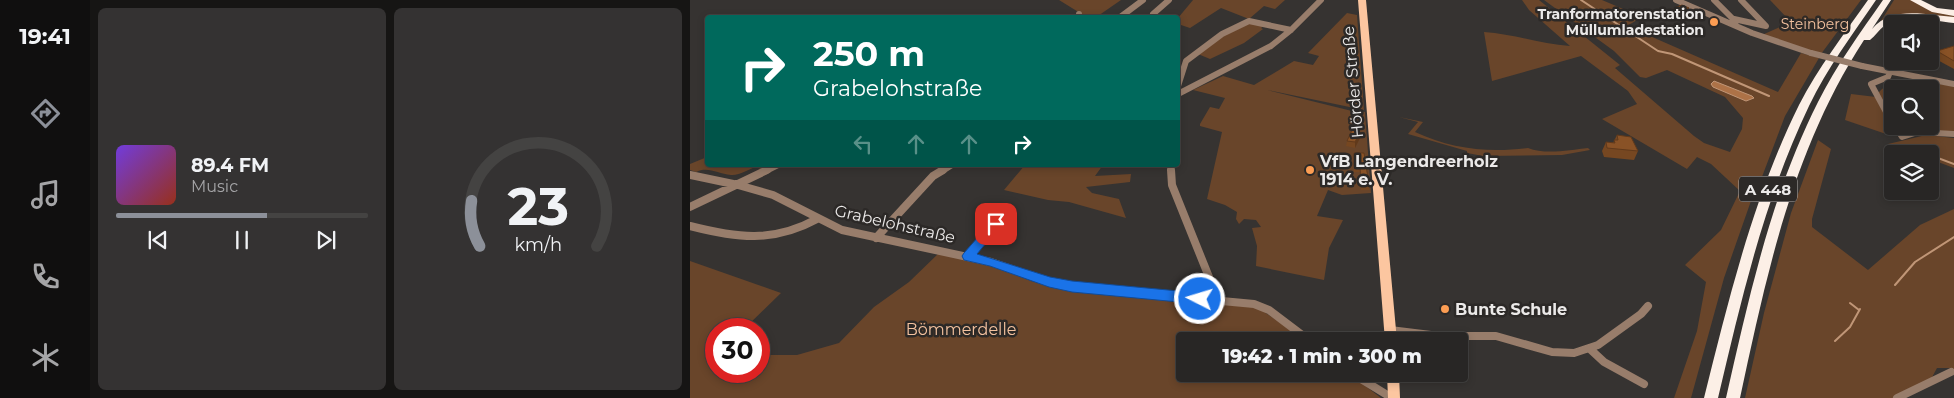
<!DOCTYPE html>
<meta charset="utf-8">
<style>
body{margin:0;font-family:Montserrat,sans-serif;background:#343232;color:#f1f3f6;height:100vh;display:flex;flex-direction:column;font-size:19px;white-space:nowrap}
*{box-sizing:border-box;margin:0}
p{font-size:16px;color:#a5a5a7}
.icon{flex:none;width:28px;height:28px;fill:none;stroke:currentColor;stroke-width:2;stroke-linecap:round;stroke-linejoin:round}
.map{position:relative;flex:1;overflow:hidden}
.drawer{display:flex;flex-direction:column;gap:8px;padding:8px;background:#161514;width:600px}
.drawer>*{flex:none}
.banner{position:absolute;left:15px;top:15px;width:475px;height:152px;border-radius:5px;box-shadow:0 2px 8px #0003,0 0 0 1px #444342;background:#00695c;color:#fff;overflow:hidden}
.fabs{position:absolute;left:1194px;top:15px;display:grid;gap:10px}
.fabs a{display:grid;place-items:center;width:55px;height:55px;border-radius:5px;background:#282625;box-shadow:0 2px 8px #0003,0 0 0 1px #444342;font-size:25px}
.speed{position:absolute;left:15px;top:318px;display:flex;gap:10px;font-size:25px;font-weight:700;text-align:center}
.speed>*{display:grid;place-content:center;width:65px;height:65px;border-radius:50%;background:#282625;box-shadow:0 2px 8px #0003,0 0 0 1px #444342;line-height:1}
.speed .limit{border:8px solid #d22;background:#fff;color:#111}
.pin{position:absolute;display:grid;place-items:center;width:42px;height:42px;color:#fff;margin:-21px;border-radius:10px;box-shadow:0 2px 8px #0006}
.me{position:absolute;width:55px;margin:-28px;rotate:275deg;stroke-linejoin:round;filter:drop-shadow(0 0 4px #0008)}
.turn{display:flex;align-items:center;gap:18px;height:105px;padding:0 25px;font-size:22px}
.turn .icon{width:65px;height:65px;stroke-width:2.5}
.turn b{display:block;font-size:35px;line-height:42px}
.lanes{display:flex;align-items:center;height:48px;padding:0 25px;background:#0003;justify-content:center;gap:25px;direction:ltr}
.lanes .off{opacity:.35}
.drawer .card{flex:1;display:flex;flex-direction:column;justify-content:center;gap:8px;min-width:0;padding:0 18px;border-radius:8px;background:#343232}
.drawer .dial{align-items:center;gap:0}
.dial svg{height:130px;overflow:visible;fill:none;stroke:#444342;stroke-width:7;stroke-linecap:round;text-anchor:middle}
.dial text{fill:#f1f3f6;stroke:none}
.song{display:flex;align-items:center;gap:15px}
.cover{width:60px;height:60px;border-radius:8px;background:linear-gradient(135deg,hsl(260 70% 55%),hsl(10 70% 35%))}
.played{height:5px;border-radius:2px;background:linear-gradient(90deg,#8c9099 60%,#444342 60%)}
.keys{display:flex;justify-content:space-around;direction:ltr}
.drawer .tiles{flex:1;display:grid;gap:8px;grid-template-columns:repeat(2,1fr)}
.trip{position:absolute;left:486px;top:332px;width:292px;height:50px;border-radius:5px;background:#282625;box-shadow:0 2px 8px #0003,0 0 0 1px #444342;font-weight:800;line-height:50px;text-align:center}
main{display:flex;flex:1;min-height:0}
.tab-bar{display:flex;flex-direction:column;width:90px;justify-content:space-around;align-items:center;background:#100f0f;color:#a5a5a7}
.tab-bar .icon{width:35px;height:35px}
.tab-bar .active{color:#8c9099}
.tab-bar b{font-size:22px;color:#f1f3f6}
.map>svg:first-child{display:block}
.green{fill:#69452a}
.water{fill:#ad7247;stroke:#c09677}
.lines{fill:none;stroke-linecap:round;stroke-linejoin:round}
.stream{stroke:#c09677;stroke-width:2}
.minor-far1{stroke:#987d6b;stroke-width:6}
.minor{stroke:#987d6b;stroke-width:8}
.major{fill:#fcc6a0;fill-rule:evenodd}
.highway{fill:#fcefe6;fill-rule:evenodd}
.minor-bridge{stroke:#987d6b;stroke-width:6}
.wall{fill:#764721}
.shaded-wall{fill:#60391b}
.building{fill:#895226;stroke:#60391b}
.route{fill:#1a73e8;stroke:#114b97}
.poi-dot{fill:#fc9d53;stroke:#2c2927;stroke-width:2}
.labels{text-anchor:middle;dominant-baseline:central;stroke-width:5;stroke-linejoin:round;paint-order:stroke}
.far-poi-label{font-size:14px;font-weight:bold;fill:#ebe9e8;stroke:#2c2927;text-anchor:end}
.far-park-label{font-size:14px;fill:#f4c29f;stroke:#2c2927}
.shield{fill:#2c2927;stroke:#b2afae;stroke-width:1}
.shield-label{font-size:15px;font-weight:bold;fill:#ebe9e8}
.street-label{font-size:16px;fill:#ebe9e8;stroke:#2c2927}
.poi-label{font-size:16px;font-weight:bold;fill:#ebe9e8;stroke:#2c2927;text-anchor:start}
.park-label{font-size:16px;fill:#f4c29f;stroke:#2c2927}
</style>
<main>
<nav class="tab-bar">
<b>19:41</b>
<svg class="icon active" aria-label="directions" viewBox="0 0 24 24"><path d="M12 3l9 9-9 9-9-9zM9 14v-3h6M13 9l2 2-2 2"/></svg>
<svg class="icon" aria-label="music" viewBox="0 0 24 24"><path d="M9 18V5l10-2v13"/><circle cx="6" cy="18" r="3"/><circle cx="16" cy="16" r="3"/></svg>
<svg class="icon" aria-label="phone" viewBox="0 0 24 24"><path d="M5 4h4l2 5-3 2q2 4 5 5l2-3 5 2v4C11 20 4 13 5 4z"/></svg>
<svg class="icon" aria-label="climate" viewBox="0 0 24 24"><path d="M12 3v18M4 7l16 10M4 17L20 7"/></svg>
</nav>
<section class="drawer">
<div class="tiles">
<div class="card">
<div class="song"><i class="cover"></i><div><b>89.4 FM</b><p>Music</p></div></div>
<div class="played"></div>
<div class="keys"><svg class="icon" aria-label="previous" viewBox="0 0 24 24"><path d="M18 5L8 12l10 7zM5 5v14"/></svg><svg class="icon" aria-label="pause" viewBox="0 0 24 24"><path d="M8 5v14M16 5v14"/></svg><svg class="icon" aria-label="next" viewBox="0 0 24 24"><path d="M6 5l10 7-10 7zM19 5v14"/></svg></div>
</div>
<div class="card dial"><svg viewBox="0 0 100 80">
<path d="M14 69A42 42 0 1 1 86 69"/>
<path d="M14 69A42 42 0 0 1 9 41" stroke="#8c9099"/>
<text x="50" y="56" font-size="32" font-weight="700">23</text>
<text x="50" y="72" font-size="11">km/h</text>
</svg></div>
</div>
</section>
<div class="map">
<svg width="1264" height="398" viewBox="0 0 1264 398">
<rect width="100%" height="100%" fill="#363331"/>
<path class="green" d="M 369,0 L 431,0 L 405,18 L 393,17 L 390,13 Z
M 503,0 L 595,0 L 585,9 L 574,6 L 559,19 L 531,8 L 500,28 L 488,24 L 488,18 Z
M 832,0 L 849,0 L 930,65 L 925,68 L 1004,136 L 1014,143 L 1040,152 L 1052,129 L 1053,118 L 1035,97 L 977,70 L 956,78 L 950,77 L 924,51 L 854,0 L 912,0 L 952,17 L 937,26 L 1088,92 L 1111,53 L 1129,58 L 1095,116 L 1067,190 L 1056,185 L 1052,189 L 1062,198 L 1034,278 L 1001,398 L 984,398 L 1007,331 L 1016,282 L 995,265 L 1031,230 L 1050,191 L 1021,164 L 1007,157 L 997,169 L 912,119 L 947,104 L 938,91 L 891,56 L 802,81 L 794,32 C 824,34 851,44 880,46 L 839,10 Z
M 1080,0 L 1171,0 L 1131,54 L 1072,35 L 1101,22 Z
M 1204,0 L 1222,0 L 1264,14 L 1264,19 L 1221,16 L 1191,21 Z
M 657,13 L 667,15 L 674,110 L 577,90 L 666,112 L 666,110 L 675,112 L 681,193 L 652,195 L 638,190 L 627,216 L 653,220 L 639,248 L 634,280 L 566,266 L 567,246 L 562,228 L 571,227 L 566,220 L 554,219 L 549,224 L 546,219 L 547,212 L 535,205 L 517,199 L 532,132 L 510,126 L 510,124 L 520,107 L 529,109 L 535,98 L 503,90 L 533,76 L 564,85 L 604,61 L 623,65 L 629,56 L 618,53 Z
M 560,23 L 574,26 L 571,28 L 573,29 L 554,43 L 520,59 L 508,54 L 529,38 Z
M 1222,80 L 1264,86 L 1264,133 L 1223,129 L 1214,126 L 1240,126 L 1240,89 L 1202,89 L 1202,126 L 1213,126 L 1206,136 L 1199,135 L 1155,120 L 1161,94 L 1186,97 C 1192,84 1208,81 1222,80 Z
M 709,117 L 733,122 L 725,132 C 761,149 798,153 838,148 C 855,155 880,150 898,148 L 900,150 L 872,155 L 793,156 L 777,153 L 777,151 L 718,134 L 728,122 Z
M 1236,135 L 1264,138 L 1264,168 L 1240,159 L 1240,154 L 1227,154 L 1198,144 Z
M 1128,140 L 1141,149 L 1122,219 L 1122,227 L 1178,270 L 1230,225 L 1264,209 L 1264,372 L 1260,368 L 1247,368 L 1240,381 L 1203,398 L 1055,398 L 1074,313 L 1101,213 Z
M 17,157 L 18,165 L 78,165 L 70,169 L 67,166 C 62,168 48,176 41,175 C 28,174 18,166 6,172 L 0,170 L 0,164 Z
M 335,165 L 413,165 L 405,176 L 441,174 L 440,182 L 396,187 L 402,193 L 429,199 L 436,218 L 379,202 L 358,200 L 314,190 Z
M 249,253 L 301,265 L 341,281 L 363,286 L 558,306 L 570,309 L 617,341 L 495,341 L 495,374 L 660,374 L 691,398 L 0,398 L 0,261 L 91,293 L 54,329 L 26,329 L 26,371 L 69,371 L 69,360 L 74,355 L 107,355 L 149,343 L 184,307 L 219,282 Z"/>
<path class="water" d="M 1024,81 L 1062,96 L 1064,98 L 1056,101 L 1023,87 L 1021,84 Z"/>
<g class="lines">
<path class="stream" d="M 891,0 L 968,51 L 982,54 L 1079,96
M 1217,146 L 1237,154
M 1240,155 L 1264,164
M 1205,285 L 1225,262 L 1264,237
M 1160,303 L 1169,310
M 1145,341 L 1160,327 L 1170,309"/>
<path class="minor-far1" d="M 986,0 L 1062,33 L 1121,53
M 1024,0 L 1046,22
M 389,14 L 389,18
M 463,14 L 479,0
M 429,18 L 453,0
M 1044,19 L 1076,26 L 1051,0
M 1172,66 L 1264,84
M 1200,72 L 1198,77 L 1181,84 L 1202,123
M 488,86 L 496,61 L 532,34 L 559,21 L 601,30
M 488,94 L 581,46 L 601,30 L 631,0
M 1205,126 L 1212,137 L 1228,132 L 1264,134
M 481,165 L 481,172
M 74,172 L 88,165
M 251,172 L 262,165"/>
<path class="minor" d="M 481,170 L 482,185 L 525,292 L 525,300
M 0,175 L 48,185 L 83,195 L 152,230 L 301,262 L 356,281 L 382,287 L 564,304 L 579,310 L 620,341
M 0,207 L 77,170
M 301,218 L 308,220 L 306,224 L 300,224 L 298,221 Z
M 0,226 C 47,238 83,243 127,219
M 186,238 L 243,176 L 253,170
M 278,257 L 306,224
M 700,330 L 749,336 L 806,336 L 862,352 L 884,353 L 908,345 L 951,314 L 958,306
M 900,349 L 914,362 L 954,384
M 663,374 L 702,398
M 1207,398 L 1261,372"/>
<path class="major" d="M 668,0 L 676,0 L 707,341 L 695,341 Z
M 697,374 L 709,374 L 710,398 L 698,398 Z"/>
<path class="highway" d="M 1178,0 L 1186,0 C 1163,34 1137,68 1119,106 C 1074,200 1052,297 1028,398 L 1014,398 C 1039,298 1063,198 1109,105 C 1128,68 1154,34 1178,0 Z
M 1193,0 L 1201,0 L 1182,29 C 1202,5 1237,15 1264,17 L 1264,23 C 1242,21 1213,12 1194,26 C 1189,30 1185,36 1180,40 L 1174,40 C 1103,149 1077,272 1050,398 L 1036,398 C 1059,297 1081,195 1128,102 C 1146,66 1170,33 1193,0 Z
M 1220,0 L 1231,0 L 1247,8 L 1264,10 L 1264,16 L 1242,12 Z"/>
<path class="minor-bridge" d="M 1121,53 L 1172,66"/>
</g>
<path class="wall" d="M 984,8 L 999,8 L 996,14 L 989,17 L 982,13 Z
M 1264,46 L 1264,69 L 1242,57 L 1247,51 Z
M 927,135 L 948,151 L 944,160 L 914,157 L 912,151 L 916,142 L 923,143 Z
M 670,138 L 665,148 L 656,146 L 657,141 Z
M 664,153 L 679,184 L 679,190 L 671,190 L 670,172 L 664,172 Z"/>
<path class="shaded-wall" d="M 999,8 L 996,14 L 989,17 L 991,12 Z
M 670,132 L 670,138 L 665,148 L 665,142 Z"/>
<path class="building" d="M 992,5 L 999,8 L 991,12 L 984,8 Z
M 1264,46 L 1264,61 L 1247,51 Z
M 662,130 L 670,132 L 665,142 L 657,141 Z
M 927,135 L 941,137 L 948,151 L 917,148 L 916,142 L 925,143 L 924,140 L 928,140 Z
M 664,153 L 674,153 L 679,184 L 671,184 L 670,166 L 664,166 Z"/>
<path class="route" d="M 306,220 L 312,224 L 287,254 L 360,277 L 382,281 L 510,293 L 516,299 L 510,304 L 382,292 L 359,287 L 300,266 L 274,260 L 272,256 L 274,253 L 302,221 Z"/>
<g class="poi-dot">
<circle cx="1024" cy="22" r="5"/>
<circle cx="620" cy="170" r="5"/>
<circle cx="755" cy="309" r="5"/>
</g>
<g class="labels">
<g class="far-poi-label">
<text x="1014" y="14">Tranformatorenstation<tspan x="1014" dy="16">Müllumladestation</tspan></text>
</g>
<g class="far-park-label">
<text x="1125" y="24">Steinberg</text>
</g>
<rect class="shield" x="1049" y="176.5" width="58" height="25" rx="4"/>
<g class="shield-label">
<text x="1078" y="189">A 448</text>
</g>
<g class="street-label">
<text transform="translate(663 82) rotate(-95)">Hörder Straße</text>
<text transform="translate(205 224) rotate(13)">Grabelohstraße</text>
</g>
<g class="poi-label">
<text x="630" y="161">VfB Langendreerholz<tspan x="630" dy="18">1914 e. V.</tspan></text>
<text x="765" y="309">Bunte Schule</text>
</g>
<g class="park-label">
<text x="271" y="329">Bömmerdelle</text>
</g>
</g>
</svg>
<div class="fabs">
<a><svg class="icon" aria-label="sound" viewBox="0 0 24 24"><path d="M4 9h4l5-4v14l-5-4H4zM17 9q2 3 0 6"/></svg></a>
<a><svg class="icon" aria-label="search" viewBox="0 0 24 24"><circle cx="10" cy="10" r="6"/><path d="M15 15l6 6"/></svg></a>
<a><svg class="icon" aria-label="layers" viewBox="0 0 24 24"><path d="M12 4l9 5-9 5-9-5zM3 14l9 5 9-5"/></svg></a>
</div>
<div class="speed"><div class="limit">30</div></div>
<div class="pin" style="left:306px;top:224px;background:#d93025"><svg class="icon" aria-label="arrive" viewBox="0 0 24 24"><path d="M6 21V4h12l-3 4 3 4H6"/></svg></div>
<svg class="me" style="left:510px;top:299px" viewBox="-20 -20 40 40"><circle r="17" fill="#1a73e8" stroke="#fff" stroke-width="3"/><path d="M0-11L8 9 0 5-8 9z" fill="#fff"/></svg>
<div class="trip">19:42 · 1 min · 300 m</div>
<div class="banner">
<div class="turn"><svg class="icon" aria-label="right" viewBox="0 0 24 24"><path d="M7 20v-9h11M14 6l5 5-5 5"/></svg><div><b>250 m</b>Grabelohstraße</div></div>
<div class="lanes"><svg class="icon off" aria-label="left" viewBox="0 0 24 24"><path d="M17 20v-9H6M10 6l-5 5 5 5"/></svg><svg class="icon off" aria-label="ahead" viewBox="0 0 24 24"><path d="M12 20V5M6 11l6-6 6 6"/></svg><svg class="icon off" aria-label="ahead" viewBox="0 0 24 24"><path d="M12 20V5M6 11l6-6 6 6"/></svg><svg class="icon" aria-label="right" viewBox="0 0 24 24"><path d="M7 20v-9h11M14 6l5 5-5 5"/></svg></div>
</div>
</div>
</main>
